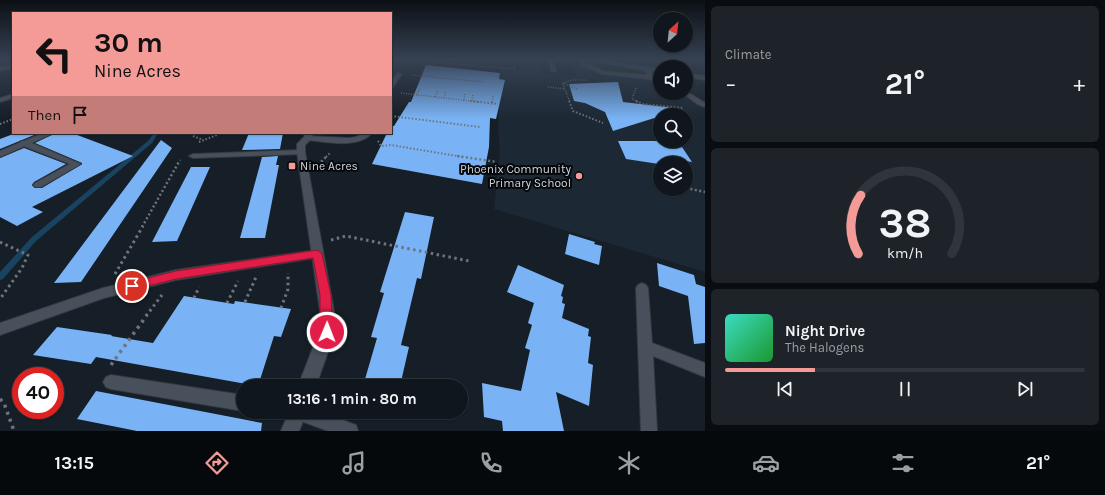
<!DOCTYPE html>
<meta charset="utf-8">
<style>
body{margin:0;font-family:Karla,sans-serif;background:#1e232a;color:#f1f3f6;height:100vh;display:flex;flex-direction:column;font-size:15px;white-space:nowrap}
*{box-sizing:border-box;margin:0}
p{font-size:13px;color:#9c9fa4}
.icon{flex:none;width:22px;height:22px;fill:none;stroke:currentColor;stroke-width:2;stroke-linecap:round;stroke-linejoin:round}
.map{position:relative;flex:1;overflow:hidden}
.drawer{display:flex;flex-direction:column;gap:6px;padding:6px;background:#090c10;width:400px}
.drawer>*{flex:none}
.banner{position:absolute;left:12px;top:12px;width:380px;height:122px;border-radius:0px;box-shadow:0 1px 3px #0004,0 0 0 1px #30353b;background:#f59b97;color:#111;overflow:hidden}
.needle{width:26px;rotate:27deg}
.tools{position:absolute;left:653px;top:12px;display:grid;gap:8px}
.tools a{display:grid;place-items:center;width:40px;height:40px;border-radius:50%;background:#10161d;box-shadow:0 1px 3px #0004,0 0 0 1px #30353b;font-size:20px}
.speed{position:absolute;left:12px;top:367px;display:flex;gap:8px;font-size:20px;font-weight:700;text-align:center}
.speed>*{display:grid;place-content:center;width:52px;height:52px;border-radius:50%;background:#10161d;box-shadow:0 1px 3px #0004,0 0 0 1px #30353b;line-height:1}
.speed .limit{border:6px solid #d22;background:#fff;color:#111}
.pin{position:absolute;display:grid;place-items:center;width:34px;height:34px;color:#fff;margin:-17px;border:2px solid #fff;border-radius:50%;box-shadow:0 1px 4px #0007}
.me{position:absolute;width:44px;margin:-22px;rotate:1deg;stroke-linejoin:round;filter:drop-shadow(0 0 3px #0008)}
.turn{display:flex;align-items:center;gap:14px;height:84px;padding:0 16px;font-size:18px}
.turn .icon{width:52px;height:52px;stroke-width:2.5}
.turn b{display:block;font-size:28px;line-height:34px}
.then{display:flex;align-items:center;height:38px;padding:0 16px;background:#0003;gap:8px;font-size:15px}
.big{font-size:30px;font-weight:700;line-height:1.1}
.drawer .card{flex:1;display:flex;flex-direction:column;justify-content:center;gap:6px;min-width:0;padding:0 14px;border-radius:6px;background:#1e232a}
.drawer .dial{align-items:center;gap:0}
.dial svg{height:104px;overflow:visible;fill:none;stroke:#30353b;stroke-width:7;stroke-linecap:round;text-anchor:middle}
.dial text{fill:#f1f3f6;stroke:none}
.song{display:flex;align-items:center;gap:12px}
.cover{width:48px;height:48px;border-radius:6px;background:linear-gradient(135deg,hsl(170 70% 55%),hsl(130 70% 35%))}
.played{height:4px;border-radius:2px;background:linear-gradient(90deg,#f59b97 25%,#30353b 25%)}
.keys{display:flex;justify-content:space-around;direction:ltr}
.heat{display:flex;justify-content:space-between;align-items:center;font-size:22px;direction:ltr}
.trip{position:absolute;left:236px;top:379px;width:232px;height:40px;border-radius:20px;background:#10161d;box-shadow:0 1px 3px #0004,0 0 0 1px #30353b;font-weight:700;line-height:40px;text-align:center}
.dock{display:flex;height:64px;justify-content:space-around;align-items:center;background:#06090c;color:#9c9fa4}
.dock .icon{width:28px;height:28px}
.dock .current{color:#f59b97}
.dock b{font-size:18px;color:#f1f3f6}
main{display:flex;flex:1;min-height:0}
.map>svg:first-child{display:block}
.built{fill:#1c2834;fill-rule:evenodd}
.green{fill:#073410}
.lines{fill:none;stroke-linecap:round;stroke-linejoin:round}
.stream{fill:#194360;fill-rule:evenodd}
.building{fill:#79b3f5}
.service-casing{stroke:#34393f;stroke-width:2}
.minor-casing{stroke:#34393f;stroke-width:2}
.tertiary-casing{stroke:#34393f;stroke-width:2}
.path-far4{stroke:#6e747c;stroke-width:1.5;stroke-dasharray:1 1.5;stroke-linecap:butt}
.path-far3{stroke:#6e747c;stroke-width:2;stroke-dasharray:1.5 2;stroke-linecap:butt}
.path-far2{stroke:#6e747c;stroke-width:2.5;stroke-dasharray:2 2.5;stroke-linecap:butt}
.path-far1{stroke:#6e747c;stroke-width:3;stroke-dasharray:2.5 3.5;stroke-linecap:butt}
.path{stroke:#6e747c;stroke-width:3.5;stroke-dasharray:3 4.5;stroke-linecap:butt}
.service{fill:#48515b;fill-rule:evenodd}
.minor{fill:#48515b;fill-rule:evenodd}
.tertiary{fill:#48515b;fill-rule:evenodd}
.route{fill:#e11d48;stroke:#92132f}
.poi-dot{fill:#f59b97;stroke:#05080b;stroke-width:1.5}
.labels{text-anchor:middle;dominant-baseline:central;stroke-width:4;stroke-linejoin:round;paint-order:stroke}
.poi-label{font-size:12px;fill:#ced3d9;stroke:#05080b;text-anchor:start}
</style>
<main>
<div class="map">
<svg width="705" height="431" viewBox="0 0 705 431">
<rect width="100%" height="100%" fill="#161e27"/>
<path class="built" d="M 519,59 L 539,61 L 542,73 L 577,76 L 569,59 L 581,59 L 657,73 L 660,76 L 660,93 L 686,93 L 686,91 L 705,101 L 705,272 L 494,209 L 500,152 L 498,130 L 501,70 L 521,71 ZM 660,115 L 686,115 L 686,141 L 660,141 ZM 660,163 L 686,163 L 686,189 L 660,189 Z"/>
<path class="green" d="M 595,62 L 631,69 L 642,73 C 628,76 604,73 593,63 Z"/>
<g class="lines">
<path class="stream" d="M 154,133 L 158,133 L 152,143 L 36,241 L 3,279 L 0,280 L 0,272 L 32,237 L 148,141 Z"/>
</g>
<path class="building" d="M 426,65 L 500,73 L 499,79 L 505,80 L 496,119 L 490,118 L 489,147 L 482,184 L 372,164 L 387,133 L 391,133 L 391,126 L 394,126 L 409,102 L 411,102 Z
M 618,82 L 623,102 L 683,109 L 613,131 L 605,112 L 585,103 L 574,101 L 569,84 Z
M 16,133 L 39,133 L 0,149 L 0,139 Z
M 55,133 L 72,133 L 133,156 L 32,207 L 43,212 L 17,226 L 0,217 L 0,158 L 24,148 L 66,164 L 34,182 L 32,185 L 35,188 L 42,188 L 82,164 L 82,163 L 35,143 Z
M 249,133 L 283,133 L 280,149 L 242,150 Z
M 161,140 L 172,148 L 81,282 L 54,283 Z
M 618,141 L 678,141 L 692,162 L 664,158 L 666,163 L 659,161 L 659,164 L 626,159 Z
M 278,156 L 276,165 L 279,165 L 265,238 L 240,238 L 262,157 Z
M 191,167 L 210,167 L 177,241 L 152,242 Z
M 405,212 L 434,217 L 421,279 L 417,278 L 401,345 L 409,347 L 400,386 L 363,386 L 377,338 L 371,337 L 384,293 L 380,292 Z
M 569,234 L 595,242 L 594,244 L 602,246 L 599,265 L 565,254 Z
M 657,263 L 694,275 L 696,284 L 705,287 L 705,343 L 694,344 L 688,296 L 659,286 Z
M 518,265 L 564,285 L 561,296 L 563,297 L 562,303 L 565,304 L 562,318 L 589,329 L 588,336 L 591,337 L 588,363 L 593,365 L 589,406 L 556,392 L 564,431 L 503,431 L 502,421 L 484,417 L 482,383 L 521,391 L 530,350 L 525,348 L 532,325 L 528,323 L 534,303 L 507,292 Z
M 184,296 L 234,304 L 235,301 L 291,309 L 281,337 L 274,336 L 258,386 L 96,357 L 91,364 L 33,355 L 57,327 L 112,335 L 111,336 L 153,343 Z
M 96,391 L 262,423 L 261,431 L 137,431 L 77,419 Z"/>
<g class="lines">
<defs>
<path id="service" d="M 549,59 L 553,59 L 556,72 L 551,71 Z
M 582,59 L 586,59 L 587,63 L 603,71 L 647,75 L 645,69 L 650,68 L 653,76 L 660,80 L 660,84 L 649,79 L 602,74 L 582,65 Z
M 12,65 L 13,68 L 0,71 L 0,67 Z
M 397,73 L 402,74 L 393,87 L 391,88 L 391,82 Z
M 686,91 L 705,103 L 705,107 L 697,104 L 684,94 L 683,93 L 686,93 Z
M 363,133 L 372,133 C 358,149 327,142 308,140 L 304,138 L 308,136 L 349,138 L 356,137 Z
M 21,141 L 27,141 L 81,164 L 41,187 L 35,187 L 33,185 L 35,183 L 70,164 L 21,145 Z
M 301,150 L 304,150 L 304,154 L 193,158 L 189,156 L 193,154 Z
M 642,283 L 646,285 L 648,288 L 652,343 L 705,363 L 705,377 L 653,356 L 657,431 L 641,431 L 636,288 L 638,285 Z
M 111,375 L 243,395 L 243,411 L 111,389 L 106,387 L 103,382 L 106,377 Z
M 291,412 L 321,412 L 356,425 L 358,431 L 328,431 L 293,418 Z"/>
<path id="minor" d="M 404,59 L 416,59 L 418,60 L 415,62 L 404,60 Z
M 587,59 L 596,59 L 660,69 L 660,73 L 589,61 Z
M 686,73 L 705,76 L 705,80 L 686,77 Z
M 13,94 L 13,98 L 0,102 L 0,98 Z
M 43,133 L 54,133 L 0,157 L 0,151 Z
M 317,250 L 321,251 L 323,254 L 321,257 L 176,280 L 104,298 L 0,335 L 0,323 L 103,288 L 176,270 Z"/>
<path id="tertiary" d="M 305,133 L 313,133 L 312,138 L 305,145 L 305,152 L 334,311 L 335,332 L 316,386 L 298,386 L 319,332 L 320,311 L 297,152 L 297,144 L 304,137 Z
M 289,412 L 307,412 L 299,431 L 281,431 Z"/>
</defs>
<use href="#service" class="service-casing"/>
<use href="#minor" class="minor-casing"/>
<use href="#tertiary" class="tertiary-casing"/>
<path class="path-far4" d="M 488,59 L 512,61 L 512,59
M 519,59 L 540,60
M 428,62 L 515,69 L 512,61
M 460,64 L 463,59
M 412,75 L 484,82
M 563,84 L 570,102
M 548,87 L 565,89
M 636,88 L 632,99 L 638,102
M 577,89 L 563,83 L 573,80 L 587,80
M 401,93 L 479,102
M 417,95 L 420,88
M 435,97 L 438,90
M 444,98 L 446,91
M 464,100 L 465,93
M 472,101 L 473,94
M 492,102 L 493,96"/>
<path class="path-far3" d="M 470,101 L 498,104
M 569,101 L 573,111 L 603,123
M 636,101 L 643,104 L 683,108
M 492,103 L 492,101
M 391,116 L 480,127
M 0,124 L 13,119
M 193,136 L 203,140
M 378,141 L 381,146 L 391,145 L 463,157
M 199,142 L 222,133
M 326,157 L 330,153"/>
<path class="path-far2" d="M 457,156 L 497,162
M 318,165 L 327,156
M 686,188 L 705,192
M 142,227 L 180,160"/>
<path class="path-far1" d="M 331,240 L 346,236 L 469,261
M 0,242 L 28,255 L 22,268 L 0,299
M 115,274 L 143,226
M 194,298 L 199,287
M 245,302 L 256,277
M 227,303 L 238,281
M 281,308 L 288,289 L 288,273
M 146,316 L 162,295"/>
<path class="path" d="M 111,365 L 147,315
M 0,399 L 4,403 L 14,431"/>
<use href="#service" class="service"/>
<use href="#minor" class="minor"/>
<use href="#tertiary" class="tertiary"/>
</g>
<linearGradient id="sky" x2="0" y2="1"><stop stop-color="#0c1015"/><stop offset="0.5" stop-color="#364152"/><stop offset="1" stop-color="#364152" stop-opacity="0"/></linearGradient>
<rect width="705" height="119" fill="url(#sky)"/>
<path class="route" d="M 317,250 L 320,252 L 322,254 L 331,295 L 333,332 L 331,336 L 327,338 L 322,336 L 320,332 L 320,295 L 313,258 L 176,279 L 132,290 L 129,289 L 127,286 L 129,283 L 132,282 L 176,271 Z"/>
<g class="poi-dot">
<rect x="288" y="162" width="8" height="8" rx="2"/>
<circle cx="579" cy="176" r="4"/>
</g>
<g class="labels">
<g class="poi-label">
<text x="300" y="166">Nine Acres</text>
<text x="571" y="169" text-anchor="end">Phoenix Community<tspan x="571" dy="14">Primary School</tspan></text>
</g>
</g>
</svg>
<div class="tools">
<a><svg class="needle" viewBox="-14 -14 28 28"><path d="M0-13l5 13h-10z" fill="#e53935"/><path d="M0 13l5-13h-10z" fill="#9c9fa4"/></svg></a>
<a><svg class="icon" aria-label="sound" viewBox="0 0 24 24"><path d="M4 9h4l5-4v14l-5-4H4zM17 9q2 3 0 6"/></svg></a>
<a><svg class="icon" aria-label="search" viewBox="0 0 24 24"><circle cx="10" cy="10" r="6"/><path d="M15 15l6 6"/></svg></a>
<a><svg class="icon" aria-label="layers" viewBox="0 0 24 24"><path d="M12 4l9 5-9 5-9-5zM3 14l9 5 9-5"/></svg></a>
</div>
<div class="speed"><div class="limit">40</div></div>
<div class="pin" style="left:132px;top:286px;background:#d93025"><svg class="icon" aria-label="arrive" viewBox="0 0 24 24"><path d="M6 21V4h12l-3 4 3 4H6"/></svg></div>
<svg class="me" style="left:327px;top:332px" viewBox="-20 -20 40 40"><circle r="17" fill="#e11d48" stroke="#fff" stroke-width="3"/><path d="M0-11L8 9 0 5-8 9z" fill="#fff"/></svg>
<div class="trip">13:16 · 1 min · 80 m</div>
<div class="banner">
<div class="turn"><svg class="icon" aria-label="left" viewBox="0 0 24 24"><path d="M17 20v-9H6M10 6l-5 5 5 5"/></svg><div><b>30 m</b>Nine Acres</div></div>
<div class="then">Then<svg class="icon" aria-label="arrive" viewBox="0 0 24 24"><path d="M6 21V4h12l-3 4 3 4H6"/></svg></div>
</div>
</div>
<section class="drawer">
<div class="card"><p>Climate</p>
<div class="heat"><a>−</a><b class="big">21°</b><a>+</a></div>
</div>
<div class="card dial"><svg viewBox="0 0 100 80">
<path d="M14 69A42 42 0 1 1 86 69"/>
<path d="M14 69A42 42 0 0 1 16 24" stroke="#f59b97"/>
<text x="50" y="56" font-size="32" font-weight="700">38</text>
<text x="50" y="72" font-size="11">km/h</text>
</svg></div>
<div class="card">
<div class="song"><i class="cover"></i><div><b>Night Drive</b><p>The Halogens</p></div></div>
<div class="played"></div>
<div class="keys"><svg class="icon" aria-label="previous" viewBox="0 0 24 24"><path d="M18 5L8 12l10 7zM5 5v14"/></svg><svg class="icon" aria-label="pause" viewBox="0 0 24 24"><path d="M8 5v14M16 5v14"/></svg><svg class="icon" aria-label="next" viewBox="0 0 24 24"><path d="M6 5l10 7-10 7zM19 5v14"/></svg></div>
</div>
</section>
</main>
<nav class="dock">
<b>13:15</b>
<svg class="icon current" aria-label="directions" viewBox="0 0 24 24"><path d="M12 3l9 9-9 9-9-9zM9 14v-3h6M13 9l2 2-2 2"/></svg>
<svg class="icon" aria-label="music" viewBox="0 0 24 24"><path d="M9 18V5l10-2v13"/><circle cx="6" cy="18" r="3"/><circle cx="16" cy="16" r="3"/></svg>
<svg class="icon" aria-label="phone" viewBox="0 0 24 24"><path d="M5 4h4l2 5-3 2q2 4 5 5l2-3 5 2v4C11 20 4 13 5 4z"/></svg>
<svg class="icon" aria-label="climate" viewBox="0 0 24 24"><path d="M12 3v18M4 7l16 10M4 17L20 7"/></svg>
<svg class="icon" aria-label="car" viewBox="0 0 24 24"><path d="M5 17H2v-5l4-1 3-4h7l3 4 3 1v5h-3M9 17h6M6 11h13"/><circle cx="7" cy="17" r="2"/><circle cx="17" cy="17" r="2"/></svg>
<svg class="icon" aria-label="filters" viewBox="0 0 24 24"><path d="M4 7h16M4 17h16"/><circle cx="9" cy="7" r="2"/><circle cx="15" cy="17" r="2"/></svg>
<b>21°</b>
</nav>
